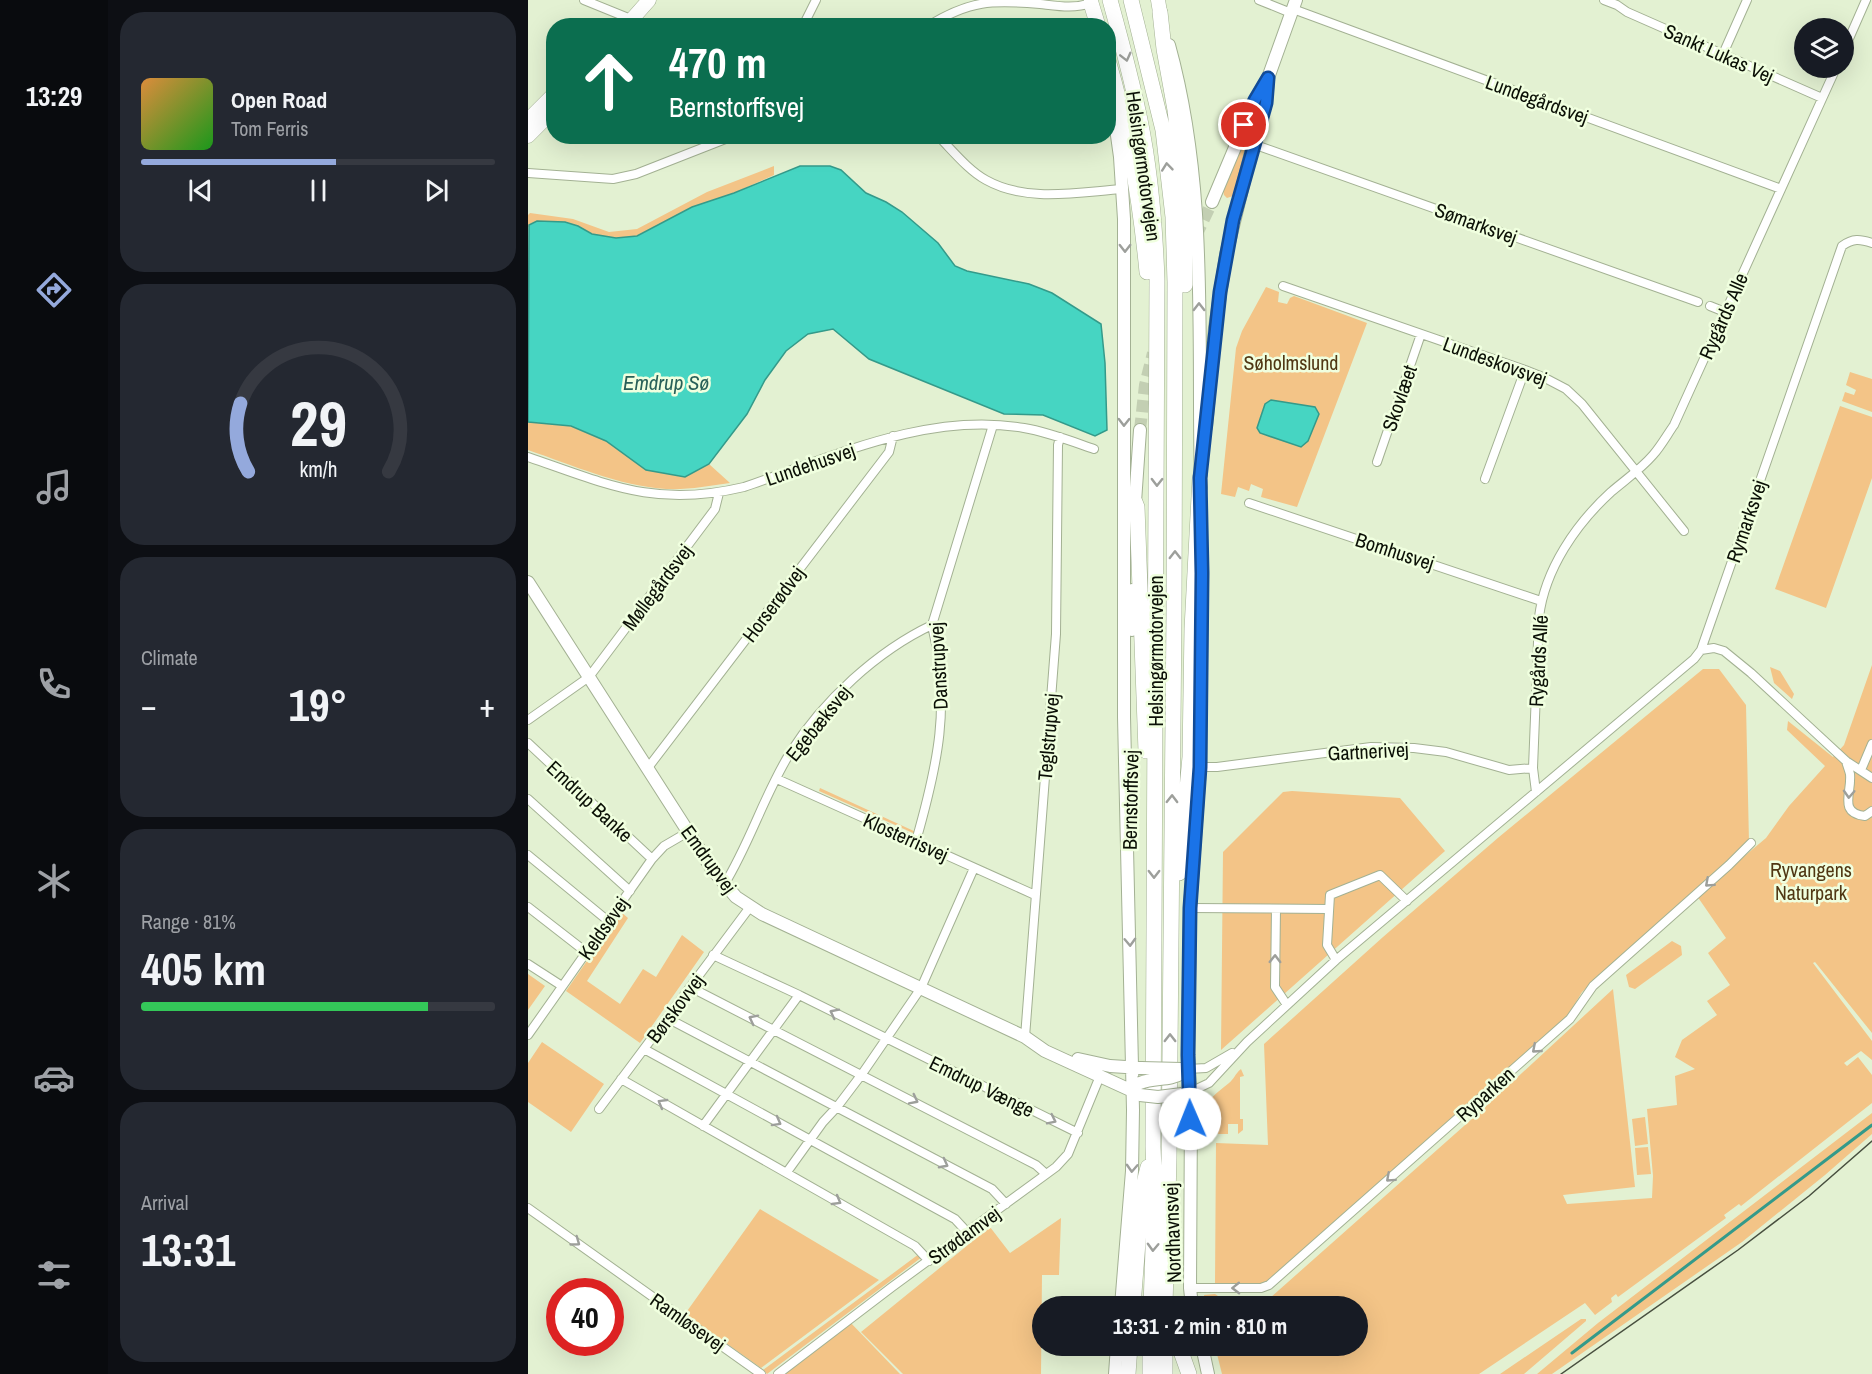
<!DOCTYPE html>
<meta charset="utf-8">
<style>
body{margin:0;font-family:"Archivo Narrow",sans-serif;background:#242831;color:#f1f3f6;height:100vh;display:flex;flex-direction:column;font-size:22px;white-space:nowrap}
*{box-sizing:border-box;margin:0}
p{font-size:20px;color:#9ea1a6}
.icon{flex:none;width:33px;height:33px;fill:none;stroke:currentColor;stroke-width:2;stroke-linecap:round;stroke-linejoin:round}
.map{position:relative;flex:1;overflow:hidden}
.sheet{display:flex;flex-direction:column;gap:12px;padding:12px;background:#0d0f14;width:420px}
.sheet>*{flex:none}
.hud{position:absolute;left:18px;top:18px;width:570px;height:126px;border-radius:24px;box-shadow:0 6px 24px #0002;background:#0b6e4f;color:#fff;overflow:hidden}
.tools{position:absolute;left:1266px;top:18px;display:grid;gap:12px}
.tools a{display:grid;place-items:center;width:60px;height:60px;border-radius:50%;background:#171b24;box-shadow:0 6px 24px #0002;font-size:30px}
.speed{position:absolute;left:18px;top:1278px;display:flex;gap:12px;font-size:30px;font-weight:700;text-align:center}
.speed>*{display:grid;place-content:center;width:78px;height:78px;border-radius:50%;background:#171b24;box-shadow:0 6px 24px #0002;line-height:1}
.speed .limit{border:9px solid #d22;background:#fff;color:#111}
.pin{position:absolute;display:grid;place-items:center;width:51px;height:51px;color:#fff;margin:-26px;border:3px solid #fff;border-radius:50%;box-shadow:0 2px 6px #0007}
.me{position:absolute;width:66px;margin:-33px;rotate:359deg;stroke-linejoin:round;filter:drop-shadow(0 0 4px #0008)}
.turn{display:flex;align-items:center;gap:21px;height:126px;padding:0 24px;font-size:27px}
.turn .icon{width:78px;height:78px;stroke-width:2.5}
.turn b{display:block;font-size:42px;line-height:51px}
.big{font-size:45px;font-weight:700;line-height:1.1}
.sheet .widget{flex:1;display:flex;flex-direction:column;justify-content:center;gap:9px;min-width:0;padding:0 21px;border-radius:24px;background:#242831}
.sheet .dial{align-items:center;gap:0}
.dial svg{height:156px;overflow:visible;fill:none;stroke:#363941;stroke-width:7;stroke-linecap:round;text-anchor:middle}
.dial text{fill:#f1f3f6;stroke:none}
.song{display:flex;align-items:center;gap:18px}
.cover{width:72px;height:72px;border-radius:9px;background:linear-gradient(135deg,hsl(30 70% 55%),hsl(120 70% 35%))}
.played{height:6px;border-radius:3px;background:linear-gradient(90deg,#94a9dc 55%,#363941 55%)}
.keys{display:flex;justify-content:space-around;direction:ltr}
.heat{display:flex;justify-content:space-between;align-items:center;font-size:33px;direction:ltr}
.charge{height:9px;border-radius:4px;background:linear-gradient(90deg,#34c759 81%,#363941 0)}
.trip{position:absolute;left:504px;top:1296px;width:336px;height:60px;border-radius:30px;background:#171b24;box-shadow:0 6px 24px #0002;font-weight:700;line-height:60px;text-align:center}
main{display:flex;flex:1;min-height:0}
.tab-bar{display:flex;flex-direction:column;width:108px;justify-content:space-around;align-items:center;background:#090b0e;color:#9ea1a6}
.tab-bar .icon{width:42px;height:42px}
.tab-bar .on{color:#94a9dc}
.tab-bar b{font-size:27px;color:#f1f3f6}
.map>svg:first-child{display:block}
.green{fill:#f3c487}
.water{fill:#46d5c2;stroke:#349a8a;stroke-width:1.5}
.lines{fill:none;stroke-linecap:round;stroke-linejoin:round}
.stream{stroke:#349a8a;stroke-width:3}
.secondary-tunnel{stroke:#c3cfb3;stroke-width:12;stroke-dasharray:12 6;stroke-linecap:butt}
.street-casing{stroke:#a3b193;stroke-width:10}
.secondary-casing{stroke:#a3b193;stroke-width:14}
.primary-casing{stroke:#a3b193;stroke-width:15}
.highway-casing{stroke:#a3b193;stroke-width:16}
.street{stroke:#fff;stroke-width:8}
.secondary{stroke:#fff;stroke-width:12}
.primary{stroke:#fff;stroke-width:14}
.highway{stroke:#fff;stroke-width:15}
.tram{stroke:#484f3f;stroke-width:1.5}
.secondary-bridge-casing{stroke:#a3b193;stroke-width:14;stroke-linecap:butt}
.secondary-bridge{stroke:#fff;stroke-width:12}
.oneway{stroke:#9d9f9b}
.route-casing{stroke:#114b97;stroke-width:15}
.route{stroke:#1a73e8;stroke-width:10}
.labels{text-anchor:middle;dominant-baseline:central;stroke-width:5;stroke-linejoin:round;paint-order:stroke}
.street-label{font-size:20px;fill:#0b1006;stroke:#f0ffdf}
.park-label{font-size:20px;fill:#503713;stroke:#f0ffdf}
.water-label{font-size:21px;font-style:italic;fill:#276058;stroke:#f0ffdf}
</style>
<main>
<nav class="tab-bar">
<b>13:29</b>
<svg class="icon on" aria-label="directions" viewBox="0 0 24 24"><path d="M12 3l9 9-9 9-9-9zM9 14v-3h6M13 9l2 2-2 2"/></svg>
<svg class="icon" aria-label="music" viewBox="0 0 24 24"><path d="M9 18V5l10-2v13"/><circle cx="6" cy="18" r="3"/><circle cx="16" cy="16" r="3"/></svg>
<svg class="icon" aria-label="phone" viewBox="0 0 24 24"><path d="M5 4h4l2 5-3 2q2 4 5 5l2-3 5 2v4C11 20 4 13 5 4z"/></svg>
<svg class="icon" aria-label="climate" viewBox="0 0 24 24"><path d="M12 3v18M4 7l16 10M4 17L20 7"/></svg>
<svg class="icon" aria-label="car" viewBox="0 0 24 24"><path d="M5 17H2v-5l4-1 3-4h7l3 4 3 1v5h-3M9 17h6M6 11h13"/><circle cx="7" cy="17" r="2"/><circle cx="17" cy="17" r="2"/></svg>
<svg class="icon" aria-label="filters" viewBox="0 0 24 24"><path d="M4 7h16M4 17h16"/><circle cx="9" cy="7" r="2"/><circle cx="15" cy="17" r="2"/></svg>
</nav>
<section class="sheet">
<div class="widget">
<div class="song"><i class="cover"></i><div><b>Open Road</b><p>Tom Ferris</p></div></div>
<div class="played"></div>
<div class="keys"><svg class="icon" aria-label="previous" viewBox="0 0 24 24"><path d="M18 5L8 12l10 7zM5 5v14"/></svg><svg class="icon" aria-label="pause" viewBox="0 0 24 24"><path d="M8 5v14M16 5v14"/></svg><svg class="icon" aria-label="next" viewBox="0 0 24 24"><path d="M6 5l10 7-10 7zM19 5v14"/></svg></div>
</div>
<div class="widget dial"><svg viewBox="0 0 100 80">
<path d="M14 69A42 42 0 1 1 86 69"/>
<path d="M14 69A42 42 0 0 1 10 34" stroke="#94a9dc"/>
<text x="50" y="56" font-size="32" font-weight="700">29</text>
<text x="50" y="72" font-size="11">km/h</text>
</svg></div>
<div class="widget"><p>Climate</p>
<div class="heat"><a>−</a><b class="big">19°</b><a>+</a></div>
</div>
<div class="widget"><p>Range · 81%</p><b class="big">405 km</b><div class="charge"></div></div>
<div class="widget"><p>Arrival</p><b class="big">13:31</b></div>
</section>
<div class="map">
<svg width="1344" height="1374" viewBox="0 0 1344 1374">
<rect width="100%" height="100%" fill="#e3f1d2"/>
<path class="green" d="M 733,101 L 705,196 L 699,198 L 696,195 L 695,190 Z
M 246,166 L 246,175 L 206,193 L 164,207 L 109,236 L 88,238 L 64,234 L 50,226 L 0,227 L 0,215 L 2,213 L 45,219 L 81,232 L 109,229 L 179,192 Z
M 738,287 L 751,292 L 750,302 L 759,304 L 762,298 L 766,296 L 839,323 L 769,507 L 733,497 L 735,489 L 723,484 L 721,491 L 710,487 L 707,497 L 693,494 L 708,348 L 714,331 Z
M 1322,372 L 1344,379 L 1344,412 L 1314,401 L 1317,392 L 1326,395 L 1328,390 L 1318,385 Z
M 1312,406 L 1344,417 L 1344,478 L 1298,608 L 1247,589 Z
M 0,422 L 42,426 L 78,441 L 118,470 L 157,477 L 181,464 L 202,483 C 181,486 160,490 138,489 C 91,486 44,465 0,450 Z
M 1344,665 L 1344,1033 L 1287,962 L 1285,963 L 1344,1041 L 1344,1060 L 1333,1051 L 1316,1063 L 1319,1066 L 1330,1057 L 1344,1075 L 1344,1103 L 1213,1206 L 1211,1204 L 1196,1215 L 1198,1218 L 1090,1297 L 1088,1294 L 1083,1298 L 1084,1302 L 1067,1315 L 1057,1303 L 951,1374 L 694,1374 L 687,1346 L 830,1346 L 830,1306 L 678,1306 L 676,1295 L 687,1294 L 693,1298 L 742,1298 L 954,1110 L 1085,989 L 1107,1187 L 1035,1195 L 1039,1204 L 1124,1198 L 1125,1176 L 1119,1109 L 1149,1105 L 1147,1076 L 1167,1069 L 1147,1057 L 1154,1040 L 1189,1015 L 1179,1001 L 1202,985 L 1180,953 L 1198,938 L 1169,896 L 1238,838 L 1261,806 L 1297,766 L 1259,730 L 1260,721 L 1305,757 L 1316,745 Z
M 1242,667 L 1252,671 L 1266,694 L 1264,699 L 1246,683 Z
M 1175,669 L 1191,669 L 1218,705 L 1221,842 L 1054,992 L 1039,1017 L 737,1283 L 687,1283 L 688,1143 L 740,1145 L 736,1044 L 855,937 L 971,837 Z
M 292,788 L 388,832 L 385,833 L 291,791 Z
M 764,791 L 872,798 L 917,851 L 693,1050 L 695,852 L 755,792 Z
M 93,912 L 100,918 L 59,981 L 92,1004 L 115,969 L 128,977 L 154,935 L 176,952 L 112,1043 L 38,991 Z
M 1144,941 L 1153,946 L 1154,955 L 1107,989 L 1101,987 L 1098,975 Z
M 0,974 L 17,986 L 0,1010 Z
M 14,1042 L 76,1084 L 43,1132 L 0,1102 L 0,1063 Z
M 713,1069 L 716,1076 L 712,1077 L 712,1119 L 715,1119 L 715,1130 L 710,1134 L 710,1124 L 700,1124 L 700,1134 L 690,1134 L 690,1130 L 683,1130 L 683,1126 L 676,1126 C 675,1101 683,1098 701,1083 C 706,1079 707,1074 713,1069 Z
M 1344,1113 L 1344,1134 L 1297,1175 L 1214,1242 L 1024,1374 L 1009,1374 L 1070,1323 Z
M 1117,1117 L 1120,1144 L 1107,1146 L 1104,1119 Z
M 1120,1147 L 1123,1174 L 1109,1175 L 1107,1148 Z
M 232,1209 L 351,1280 L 233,1368 L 157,1314 Z
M 533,1218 L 531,1275 L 514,1275 L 513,1374 L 375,1374 L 333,1332 L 462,1227 L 482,1253 Z
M 391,1254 L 394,1257 L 239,1374 L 235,1370 Z
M 1053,1319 L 1058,1319 L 1058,1321 L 996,1374 L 972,1374 Z
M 320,1320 L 372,1374 L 253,1374 Z"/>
<path class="water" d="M 272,166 L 302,166 L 313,170 L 338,193 L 358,202 L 374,212 L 410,243 L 427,266 L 439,271 L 501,284 L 524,293 L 573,324 L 577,363 L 579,430 L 567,436 L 515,415 L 476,414 L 341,359 L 305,329 L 280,334 L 258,351 L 237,380 L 219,414 L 181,464 L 157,477 L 118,470 L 78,441 L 43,426 L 0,422 L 1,225 L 9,221 L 37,222 L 50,226 L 64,234 L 88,238 L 109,236 L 164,207 L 206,193 Z
M 743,400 L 787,407 L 791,414 L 780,441 L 773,447 L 732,433 L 729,428 L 737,404 Z"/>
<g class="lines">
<path class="stream" d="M 1044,1353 L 1344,1125"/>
<path class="secondary-tunnel" d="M 668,236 L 684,202
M 612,430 L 617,385 L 625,353"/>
<defs>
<path id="street" d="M 56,0 L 120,26
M 731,0 L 763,13
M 1076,0 L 1089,5 L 1099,12 L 1294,98
M 765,9 L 1253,189
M 275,26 L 288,0
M 400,26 C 442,0 464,0 512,4 C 530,6 546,9 563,3
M 1316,50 L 1338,0
M 1195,54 L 1219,0
M 410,136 C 425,151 440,170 458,180 C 499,203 550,192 595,189
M 725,144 L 1170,302
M 0,173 L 85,179 L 108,174 L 205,136
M 755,286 L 997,370 L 1017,378 L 1038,389 L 1054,404 L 1156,531
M 1182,306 L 1197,312
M 0,457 C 81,485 128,508 216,487 C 304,457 401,411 496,428 C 520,432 543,441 566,449
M 849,462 L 893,334
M 957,479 L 997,370
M 721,503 L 1013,601
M 1173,650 L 1186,648 L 1196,651 L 1223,673 L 1318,761 L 1344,778
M 0,720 L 61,677 L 187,509 L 191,493
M 0,743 L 124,859
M 1318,761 C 1319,765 1321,770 1322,774 C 1324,793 1310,813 1337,816 L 1344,811
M 672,767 L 689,767 L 843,747 L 886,748 L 918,752 L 981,770 L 1005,768
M 119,769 L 361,452 L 365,436
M 1333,770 L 1344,744
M 249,779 L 507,895
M 1008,792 L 1005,768 L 1011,617 C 1017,569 1048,524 1083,492 C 1097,480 1113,469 1125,455 C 1133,446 1139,435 1146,425 L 1308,68
M 0,799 L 102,891
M 388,841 C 410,764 423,705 404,625 L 465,425
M 0,855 L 79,920
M 196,885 C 222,843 236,795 262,753 C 295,701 349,651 404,625
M 0,907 L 58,952
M 662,908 L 800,909
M 748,909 L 747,987 L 759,1005
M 185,955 L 271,995 L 550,1133
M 808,960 L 799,945 L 802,895 L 852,875 L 879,901
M 0,964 L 34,986
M 162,987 L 508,1165 L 518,1174
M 139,1018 L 464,1189 L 478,1204
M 0,1035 L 124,859 L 136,846 L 160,832
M 497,1037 L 528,634 L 530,445 L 532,437
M 116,1049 L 427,1219 L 440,1233
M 660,1069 L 678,1068 L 704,1053
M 93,1079 L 387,1246 L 401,1261
M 662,1092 L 681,1083 L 719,1042 L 808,960 L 1166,659 L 1173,650 L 1314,246 C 1325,238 1332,239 1344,243
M 71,1109 L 222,907
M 175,1126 L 271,995
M 259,1172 L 295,1122 L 309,1107 L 334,1074 L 393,988 L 446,868
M 0,1208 L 233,1374
M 662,1288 L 733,1288 L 741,1285 L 1042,1019 L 1065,986 L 1201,865 L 1223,843
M 250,1374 L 364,1287 L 528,1167 L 540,1154 L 572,1076"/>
<path id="secondary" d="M 641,45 C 681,189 669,339 673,487
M 584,100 L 592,157 L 596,219 L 596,717 L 605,1110 L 604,1171 L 593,1306
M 684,202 L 727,100 L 740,78 L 768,0
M 678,427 L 687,328 L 698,255 L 725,144 L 738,103 L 740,78
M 604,510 L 607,502 L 612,430
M 0,582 L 184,869 L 208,897 L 234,914 L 497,1037 L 517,1051 L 611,1094
M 604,630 L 604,590
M 550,1059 L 582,1066 L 613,1068
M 664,1306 L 662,1288 L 663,1109 L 660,1055 L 662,908 L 672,767 L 674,558
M 674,1346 L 680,1374
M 587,1374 L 589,1346"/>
<path id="primary" d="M 630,0 L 632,12
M 98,26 L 121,0
M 0,120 L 26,94
M 0,136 L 26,110"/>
<path id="highway" d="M 582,0 C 593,40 604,80 612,120 C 623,173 627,226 629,280 L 625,1147 L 627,1192 L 623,1306
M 603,0 L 635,130 L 645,217 L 647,282 L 646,613 L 641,1159 L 637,1306
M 563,3 L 570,26
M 632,12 L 636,49 L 647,110 L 653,163 L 657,242 L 657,285
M 580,60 C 601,131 612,199 619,272
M 607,502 L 609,507 L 618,751
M 651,873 L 662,757 L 664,629 L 672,478
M 605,1306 L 614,1191 L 620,1167
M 637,1346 L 637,1374
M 651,1346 L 661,1374
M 600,1374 L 602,1346
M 622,1374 L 622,1346"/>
</defs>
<use href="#street" class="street-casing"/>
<use href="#secondary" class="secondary-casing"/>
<use href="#primary" class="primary-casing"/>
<use href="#highway" class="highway-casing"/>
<use href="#street" class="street"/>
<use href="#secondary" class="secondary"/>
<use href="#primary" class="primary"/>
<use href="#highway" class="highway"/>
<path class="tram" d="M 1033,1374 L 1210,1250 L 1281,1196 L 1344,1141"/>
<defs>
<path id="secondary-bridge" d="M 613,1068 L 654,1069
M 612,1083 C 626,1077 642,1081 654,1073
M 612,1095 L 630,1097 L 654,1094"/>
</defs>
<use href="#secondary-bridge" class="secondary-bridge-casing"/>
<use href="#secondary-bridge" class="secondary-bridge"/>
</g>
<defs><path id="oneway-chevron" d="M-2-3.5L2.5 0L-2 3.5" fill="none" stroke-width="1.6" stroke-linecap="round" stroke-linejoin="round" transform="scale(1.5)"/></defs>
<g class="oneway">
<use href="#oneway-chevron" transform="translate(598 57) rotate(76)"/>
<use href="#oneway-chevron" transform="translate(639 167) rotate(-96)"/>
<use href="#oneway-chevron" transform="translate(597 248) rotate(90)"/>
<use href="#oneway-chevron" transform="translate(671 307) rotate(-90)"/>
<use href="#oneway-chevron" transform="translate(596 422) rotate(91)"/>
<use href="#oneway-chevron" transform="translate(629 482) rotate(91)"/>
<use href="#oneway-chevron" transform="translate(647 555) rotate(-90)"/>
<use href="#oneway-chevron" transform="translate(1321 794) rotate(93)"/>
<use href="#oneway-chevron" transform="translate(644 799) rotate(-89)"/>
<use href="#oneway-chevron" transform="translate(626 874) rotate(90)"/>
<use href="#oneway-chevron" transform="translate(1181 883) rotate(138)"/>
<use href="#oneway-chevron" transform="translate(602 942) rotate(88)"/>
<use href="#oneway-chevron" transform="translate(747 959) rotate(-89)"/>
<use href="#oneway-chevron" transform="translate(306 1013) rotate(-153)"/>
<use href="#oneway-chevron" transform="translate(225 1019) rotate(-153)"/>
<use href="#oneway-chevron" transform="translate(642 1038) rotate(-90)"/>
<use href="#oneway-chevron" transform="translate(1008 1049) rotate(139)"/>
<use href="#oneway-chevron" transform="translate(386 1100) rotate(27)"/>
<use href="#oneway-chevron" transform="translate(134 1103) rotate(-150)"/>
<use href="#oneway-chevron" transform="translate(524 1120) rotate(26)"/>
<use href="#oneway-chevron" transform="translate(249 1122) rotate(29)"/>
<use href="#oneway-chevron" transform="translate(416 1164) rotate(28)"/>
<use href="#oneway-chevron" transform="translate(604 1168) rotate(93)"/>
<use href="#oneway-chevron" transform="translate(862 1178) rotate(138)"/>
<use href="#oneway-chevron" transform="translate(309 1201) rotate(30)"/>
<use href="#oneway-chevron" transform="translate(48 1242) rotate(36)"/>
<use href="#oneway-chevron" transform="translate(625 1247) rotate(92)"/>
<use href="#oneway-chevron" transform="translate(708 1288) rotate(179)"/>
</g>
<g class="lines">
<defs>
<path id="route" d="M 662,1119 L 660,1055 L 662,908 L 672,767 L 674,573 L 672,478 L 692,292 L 705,220 L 738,103 L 740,78 L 727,100 L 716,125"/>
</defs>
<use href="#route" class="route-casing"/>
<use href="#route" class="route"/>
</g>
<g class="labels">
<g class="street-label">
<text transform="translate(1191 53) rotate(24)">Sankt Lukas Vej</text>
<text transform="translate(1009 99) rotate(20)">Lundegårdsvej</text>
<text transform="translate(616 166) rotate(82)">Helsingørmotorvejen</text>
<text transform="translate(948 223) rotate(20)">Sømarksvej</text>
<text transform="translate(1195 316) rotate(-66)">Rygårds Alle</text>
<text transform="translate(967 361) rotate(20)">Lundeskovsvej</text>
<text transform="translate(871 398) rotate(-71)">Skovlæet</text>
<text transform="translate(282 464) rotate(-19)">Lundehusvej</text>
<text transform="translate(1218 521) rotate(-71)">Rymarksvej</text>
<text transform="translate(867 551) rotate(18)">Bomhusvej</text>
<text transform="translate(129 587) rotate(-53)">Møllegårdsvej</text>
<text transform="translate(245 604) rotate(-53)">Horserødvej</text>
<text transform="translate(627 651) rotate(-90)">Helsingørmotorvejen</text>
<text transform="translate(1010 661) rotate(-87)">Rygårds Allé</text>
<text transform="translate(410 666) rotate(-93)">Danstrupvej</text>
<text transform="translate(290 723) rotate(-51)">Egebæksvej</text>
<text transform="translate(520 737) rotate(-85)">Teglstrupvej</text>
<text transform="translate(840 751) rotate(-3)">Gartnerivej</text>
<text transform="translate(602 800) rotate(-89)">Bernstorffsvej</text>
<text transform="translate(62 801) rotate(43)">Emdrup Banke</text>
<text transform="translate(378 837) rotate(24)">Klosterrisvej</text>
<text transform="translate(181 859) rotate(54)">Emdrupvej</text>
<text transform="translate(75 928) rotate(-55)">Keldsøvej</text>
<text transform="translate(147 1008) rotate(-53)">Børskovvej</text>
<text transform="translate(454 1086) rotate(26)">Emdrup Vænge</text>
<text transform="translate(957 1094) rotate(-42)">Ryparken</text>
<text transform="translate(644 1233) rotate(-92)">Nordhavnsvej</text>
<text transform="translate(436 1235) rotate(-36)">Strødamvej</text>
<text transform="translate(160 1322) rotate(35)">Ramløsevej</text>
</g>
<g class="park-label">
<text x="763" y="362">Søholmslund</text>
<text x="1283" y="869">Ryvangens<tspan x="1283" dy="23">Naturpark</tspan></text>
</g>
<g class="water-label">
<text x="138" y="382">Emdrup Sø</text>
</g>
</g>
</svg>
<div class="tools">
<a><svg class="icon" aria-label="layers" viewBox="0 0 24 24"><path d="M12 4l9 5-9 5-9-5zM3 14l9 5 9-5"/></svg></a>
</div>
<div class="speed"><div class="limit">40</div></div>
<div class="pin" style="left:716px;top:125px;background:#d93025"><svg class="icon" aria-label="arrive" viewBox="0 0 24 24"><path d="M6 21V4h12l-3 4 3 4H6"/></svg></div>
<svg class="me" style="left:662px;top:1119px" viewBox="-20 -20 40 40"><circle r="19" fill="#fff"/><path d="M0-13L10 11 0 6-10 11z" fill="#1a73e8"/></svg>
<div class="trip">13:31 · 2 min · 810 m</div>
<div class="hud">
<div class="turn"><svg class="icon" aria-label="ahead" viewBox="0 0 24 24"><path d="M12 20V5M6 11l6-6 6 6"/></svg><div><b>470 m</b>Bernstorffsvej</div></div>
</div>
</div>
</main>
